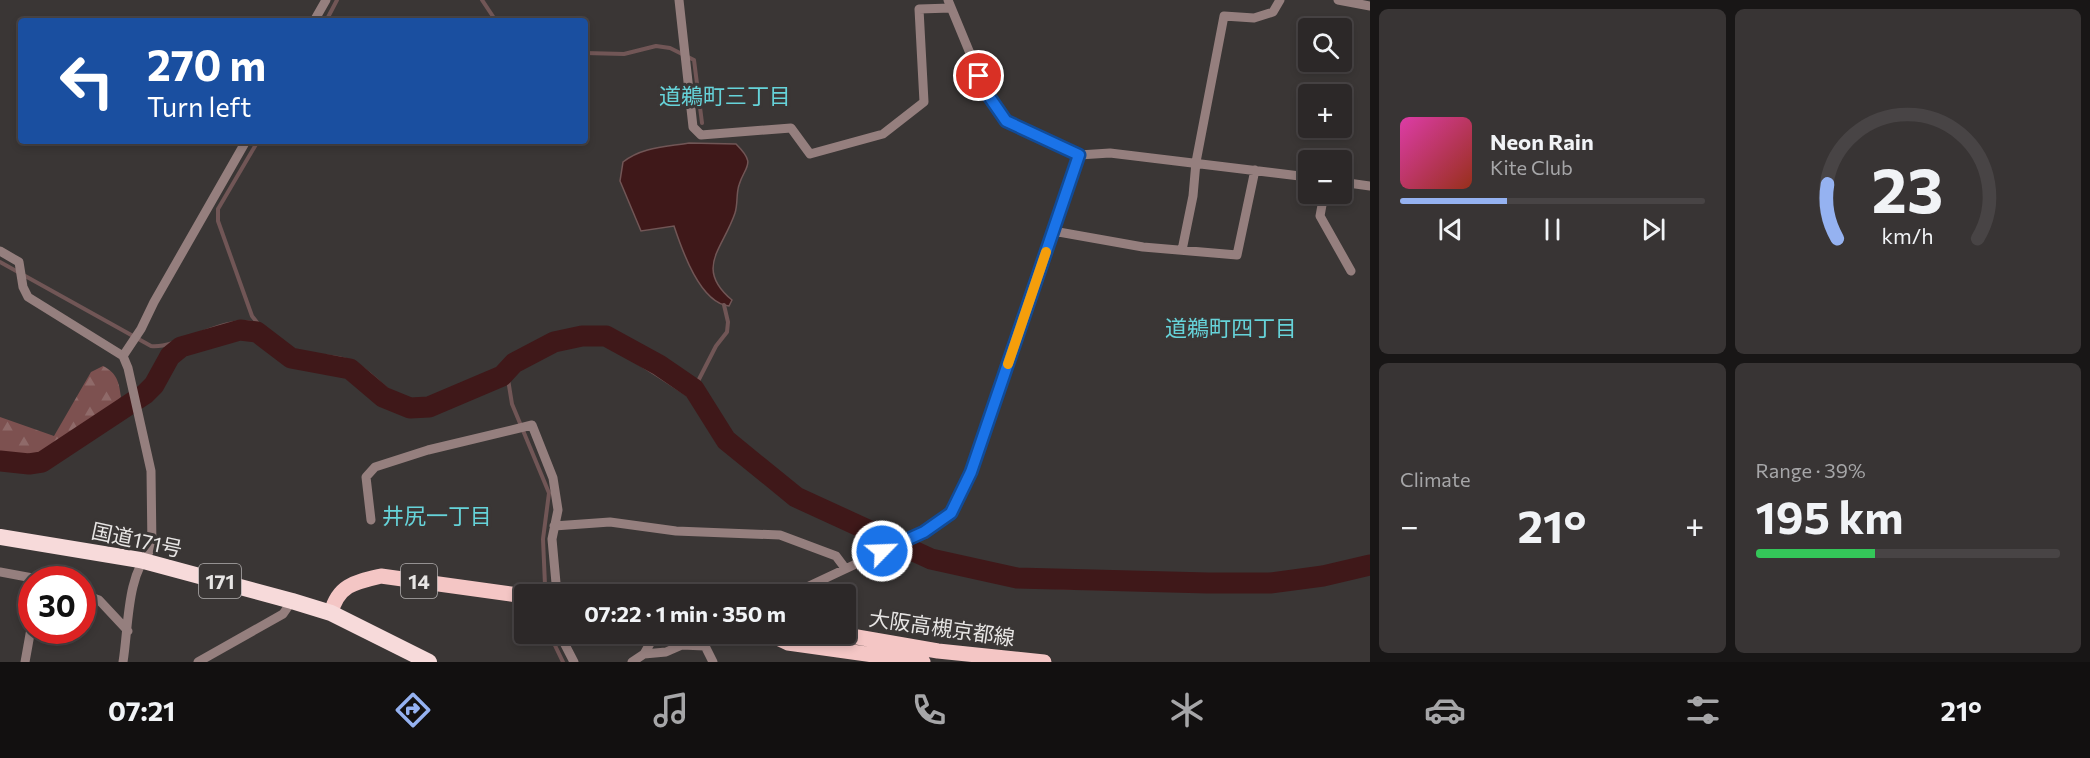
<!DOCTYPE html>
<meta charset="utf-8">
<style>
body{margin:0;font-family:Commissioner,"Noto Sans JP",sans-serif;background:#383434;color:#f1f3f6;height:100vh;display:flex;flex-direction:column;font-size:22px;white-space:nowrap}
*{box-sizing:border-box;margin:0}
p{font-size:20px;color:#a6a6a8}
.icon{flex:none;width:33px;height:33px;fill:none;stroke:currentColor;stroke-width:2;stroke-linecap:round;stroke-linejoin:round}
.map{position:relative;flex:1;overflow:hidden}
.sheet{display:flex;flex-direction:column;gap:9px;padding:9px;background:#181616;width:720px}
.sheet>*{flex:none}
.hud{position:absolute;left:18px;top:18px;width:570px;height:126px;border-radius:6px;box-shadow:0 3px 9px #0003,0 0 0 2px #484445;background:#1a4fa0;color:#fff;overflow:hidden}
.buttons{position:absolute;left:1298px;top:18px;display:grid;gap:12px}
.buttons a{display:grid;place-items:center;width:54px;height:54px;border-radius:6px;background:#2c2828;box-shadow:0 3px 9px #0003,0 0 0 2px #484445;font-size:30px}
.speed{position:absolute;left:18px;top:566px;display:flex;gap:12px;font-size:30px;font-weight:700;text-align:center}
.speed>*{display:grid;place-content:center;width:78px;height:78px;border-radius:50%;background:#2c2828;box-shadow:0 3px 9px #0003,0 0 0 2px #484445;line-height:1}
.speed .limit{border:9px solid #d22;background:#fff;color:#111}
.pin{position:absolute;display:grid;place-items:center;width:51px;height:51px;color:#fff;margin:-26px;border:3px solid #fff;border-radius:50%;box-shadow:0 2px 6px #0007}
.me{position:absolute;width:66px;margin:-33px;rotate:66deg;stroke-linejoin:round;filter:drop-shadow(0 0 4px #0008)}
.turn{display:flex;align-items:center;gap:21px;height:126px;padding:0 30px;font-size:27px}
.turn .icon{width:78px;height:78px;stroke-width:2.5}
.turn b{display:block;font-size:42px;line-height:51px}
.big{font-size:45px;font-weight:700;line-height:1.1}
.sheet .tile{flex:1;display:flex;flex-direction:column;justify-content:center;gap:9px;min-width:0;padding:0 21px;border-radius:9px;background:#383434}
.sheet .dial{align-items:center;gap:0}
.dial svg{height:156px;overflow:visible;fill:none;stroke:#484445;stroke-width:7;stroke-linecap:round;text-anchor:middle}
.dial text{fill:#f1f3f6;stroke:none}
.song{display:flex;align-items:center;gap:18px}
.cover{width:72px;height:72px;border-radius:9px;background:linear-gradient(135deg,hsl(320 70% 55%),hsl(10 70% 35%))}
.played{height:6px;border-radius:3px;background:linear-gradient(90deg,#95b2f1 35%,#484445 35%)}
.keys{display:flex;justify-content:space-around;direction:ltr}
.heat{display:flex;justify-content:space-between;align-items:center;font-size:33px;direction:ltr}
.charge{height:9px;border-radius:4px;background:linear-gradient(90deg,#34c759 39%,#484445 0)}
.sheet .tiles{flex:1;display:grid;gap:9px;grid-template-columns:repeat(2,1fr)}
.trip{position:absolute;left:514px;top:584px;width:342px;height:60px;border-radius:6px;background:#2c2828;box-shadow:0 3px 9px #0003,0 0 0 2px #484445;font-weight:700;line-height:60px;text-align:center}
.menu{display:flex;height:96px;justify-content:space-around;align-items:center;background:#121010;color:#a6a6a8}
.menu .icon{width:42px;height:42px}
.menu .current{color:#95b2f1}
.menu b{font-size:27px;color:#f1f3f6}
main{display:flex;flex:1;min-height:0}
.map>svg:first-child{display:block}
.forest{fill:url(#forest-firs)}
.water{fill:#3f1819;stroke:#715656;stroke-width:1.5}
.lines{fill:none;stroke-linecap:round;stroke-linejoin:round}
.stream{stroke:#715656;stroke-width:4}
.river{stroke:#3f1819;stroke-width:21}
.minor{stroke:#957f7e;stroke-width:9}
.primary{stroke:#f4c6c5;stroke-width:15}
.trunk{stroke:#f7dada;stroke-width:16}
.route-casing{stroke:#114b97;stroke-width:15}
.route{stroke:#1a73e8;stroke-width:10}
.slow{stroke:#f59e0b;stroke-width:10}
.labels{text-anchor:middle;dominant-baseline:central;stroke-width:6;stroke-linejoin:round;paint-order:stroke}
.shield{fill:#3a3635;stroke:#b3b0b0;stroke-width:1.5}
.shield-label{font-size:20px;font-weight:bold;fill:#e7e5e4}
.street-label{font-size:21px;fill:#e7e5e4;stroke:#3a3635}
.neighbourhood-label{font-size:22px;fill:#66d3d9;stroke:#3a3635}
</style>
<main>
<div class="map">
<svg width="1370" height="662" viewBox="0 0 1370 662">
<defs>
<pattern id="forest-firs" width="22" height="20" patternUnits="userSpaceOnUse" patternTransform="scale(1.5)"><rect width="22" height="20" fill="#7d5150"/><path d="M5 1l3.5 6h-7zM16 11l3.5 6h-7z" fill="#8f6a69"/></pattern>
</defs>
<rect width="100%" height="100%" fill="#3a3635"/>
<path class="forest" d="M 103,366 C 117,373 119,382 121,397 L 115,403 L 47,453 L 36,458 L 0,452 L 0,417 L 54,436 L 91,372 Z"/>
<path class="water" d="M 689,143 L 736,144 C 757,165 745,165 739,185 C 736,194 738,204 735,213 C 723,249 694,268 732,300 L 729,306 C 700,303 682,250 674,226 L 641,231 L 620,181 L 623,162 C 642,147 665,147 689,143 Z"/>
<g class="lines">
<path class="stream" d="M 482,0 L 496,21
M 326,21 L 337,0
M 585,53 L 624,54 L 656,46 L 670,48 L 694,60 L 702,123
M 258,141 L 218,209 L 218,221 L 252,316 L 259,325
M 0,262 L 151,346 C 178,349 224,316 252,323 C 270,327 277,343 293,350 C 311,359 333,353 351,362 C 382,376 384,403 425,401 L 491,373
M 519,369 L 549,351 L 589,342 L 611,345 L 690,396 L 719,444 L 791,502 L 926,565 L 1013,585 L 1077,588 L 1269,589 L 1320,584 L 1370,572
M 507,373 L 512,404 L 549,493 L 543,539 L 545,585
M 694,389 L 716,346 L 727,332 L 728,322 L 724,305
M 549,633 L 563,662"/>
<path class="river" d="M 0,461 L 29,464 L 42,462 L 145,394 L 154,385 L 170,356 L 181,347 L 240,330 L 257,332 L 291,358 L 350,369 L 383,397 L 410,408 L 429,407 L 502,376 L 514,363 L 554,342 L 582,336 L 606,336 L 659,365 L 694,389 L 726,440 L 796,497 L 931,559 L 1017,578 L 1208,583 L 1270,583 L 1323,576 L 1370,565"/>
<path class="minor" d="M 679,0 L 693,127 L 701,135 L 791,128 L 810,154 L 883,134 L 924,102 L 919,9 L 951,8
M 948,0 L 986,92 L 1006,121 L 1079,155 L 1110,153 L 1308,177
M 1338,0 L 1370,6
M 314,21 L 326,0
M 1341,182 L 1370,186
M 1324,194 L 1320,216 L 1351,271
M 1053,231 L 1143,247 L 1237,255 L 1255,170
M 1182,250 L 1193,196 L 1196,162 L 1224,16 L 1254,18 L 1273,12 L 1280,0
M 0,251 L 19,262 L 23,287 L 28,297 L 123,356 L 128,368 L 151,471 L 152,548 C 126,576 129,625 123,662
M 123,356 L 141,329 L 154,302 L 246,141
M 371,520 L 366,477 L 375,467 L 428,450 L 532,425 L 553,478 L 558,510 L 552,539 L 557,594
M 554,526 L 610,522 L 676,531 L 780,535 L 836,556 L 845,568
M 0,572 L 38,579
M 82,594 L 99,600 L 128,631
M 792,594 L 924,532 L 951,513 L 971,472 L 1079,155
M 559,633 L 574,662
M 644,654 L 666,652 L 682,645 L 705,646 L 713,662
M 25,662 L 32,623
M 198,662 L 283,614 L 292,601
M 632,662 L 644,654 L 656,633"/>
<path class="primary" d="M 331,613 C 338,585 355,582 381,576 L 525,596
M 767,633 L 788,643 L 923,662
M 834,633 L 938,651 L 1044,662"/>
<path class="trunk" d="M 0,537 L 140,560 L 292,601 L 331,613 L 429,662"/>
</g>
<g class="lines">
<defs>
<path id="route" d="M 882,551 L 924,532 L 951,513 L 971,472 L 1079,155 L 1006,121 L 986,92 L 979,76"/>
</defs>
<use href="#route" class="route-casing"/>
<use href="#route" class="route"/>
<path class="slow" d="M 1008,364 L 1046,252"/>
</g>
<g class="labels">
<g class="shield">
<rect x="199" y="564" width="42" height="34" rx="4.5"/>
<rect x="401" y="564" width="36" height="34" rx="4.5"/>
</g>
<g class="shield-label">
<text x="220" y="581">171</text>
<text x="419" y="581">14</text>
</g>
<g class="street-label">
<text transform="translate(137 539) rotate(12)">国道171号</text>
<text transform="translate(942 627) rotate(8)">大阪高槻京都線</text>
</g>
<g class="neighbourhood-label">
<text x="725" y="95">道鵜町三丁目</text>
<text x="1231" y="327">道鵜町四丁目</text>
<text x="437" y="515">井尻一丁目</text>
</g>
</g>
</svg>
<div class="buttons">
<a><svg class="icon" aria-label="search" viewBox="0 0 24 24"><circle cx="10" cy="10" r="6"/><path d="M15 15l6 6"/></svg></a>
<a>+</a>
<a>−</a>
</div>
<div class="speed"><div class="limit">30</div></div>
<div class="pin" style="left:979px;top:76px;background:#d93025"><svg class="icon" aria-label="arrive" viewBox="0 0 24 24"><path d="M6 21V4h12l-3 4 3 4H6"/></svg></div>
<svg class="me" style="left:882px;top:551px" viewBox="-20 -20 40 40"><circle r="17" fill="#1a73e8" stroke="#fff" stroke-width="3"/><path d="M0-11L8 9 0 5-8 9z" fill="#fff"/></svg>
<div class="trip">07:22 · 1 min · 350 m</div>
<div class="hud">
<div class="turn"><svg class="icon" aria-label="left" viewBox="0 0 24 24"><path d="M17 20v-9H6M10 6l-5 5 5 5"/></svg><div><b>270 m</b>Turn left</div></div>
</div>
</div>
<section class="sheet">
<div class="tiles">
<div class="tile">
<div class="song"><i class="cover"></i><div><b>Neon Rain</b><p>Kite Club</p></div></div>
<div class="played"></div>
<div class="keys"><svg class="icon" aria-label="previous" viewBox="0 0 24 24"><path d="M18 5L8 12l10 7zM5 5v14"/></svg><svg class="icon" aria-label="pause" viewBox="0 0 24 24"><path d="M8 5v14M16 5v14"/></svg><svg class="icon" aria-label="next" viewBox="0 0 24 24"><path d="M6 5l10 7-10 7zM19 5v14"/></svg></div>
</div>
<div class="tile dial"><svg viewBox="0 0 100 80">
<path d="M14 69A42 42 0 1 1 86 69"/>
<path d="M14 69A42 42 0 0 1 9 41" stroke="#95b2f1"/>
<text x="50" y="56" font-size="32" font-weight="700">23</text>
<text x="50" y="72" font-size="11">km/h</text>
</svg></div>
<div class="tile"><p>Climate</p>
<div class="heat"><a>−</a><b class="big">21°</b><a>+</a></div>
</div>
<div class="tile"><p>Range · 39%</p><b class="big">195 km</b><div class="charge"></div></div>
</div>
</section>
</main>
<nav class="menu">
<b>07:21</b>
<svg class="icon current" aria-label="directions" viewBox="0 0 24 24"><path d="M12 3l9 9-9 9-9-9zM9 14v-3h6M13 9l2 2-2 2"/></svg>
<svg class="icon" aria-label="music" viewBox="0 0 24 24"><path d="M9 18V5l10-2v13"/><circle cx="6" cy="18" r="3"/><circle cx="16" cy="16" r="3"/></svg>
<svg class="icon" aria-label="phone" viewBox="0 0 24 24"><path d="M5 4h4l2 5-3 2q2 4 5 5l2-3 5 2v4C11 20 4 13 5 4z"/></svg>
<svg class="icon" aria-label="climate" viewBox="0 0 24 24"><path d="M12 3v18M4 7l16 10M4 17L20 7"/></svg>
<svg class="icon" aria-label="car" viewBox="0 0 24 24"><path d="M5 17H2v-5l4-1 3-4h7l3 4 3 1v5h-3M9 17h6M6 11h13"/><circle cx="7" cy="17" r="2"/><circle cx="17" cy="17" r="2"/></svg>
<svg class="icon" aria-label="filters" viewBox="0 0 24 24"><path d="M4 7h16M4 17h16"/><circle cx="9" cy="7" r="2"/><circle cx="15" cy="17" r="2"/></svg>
<b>21°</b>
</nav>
